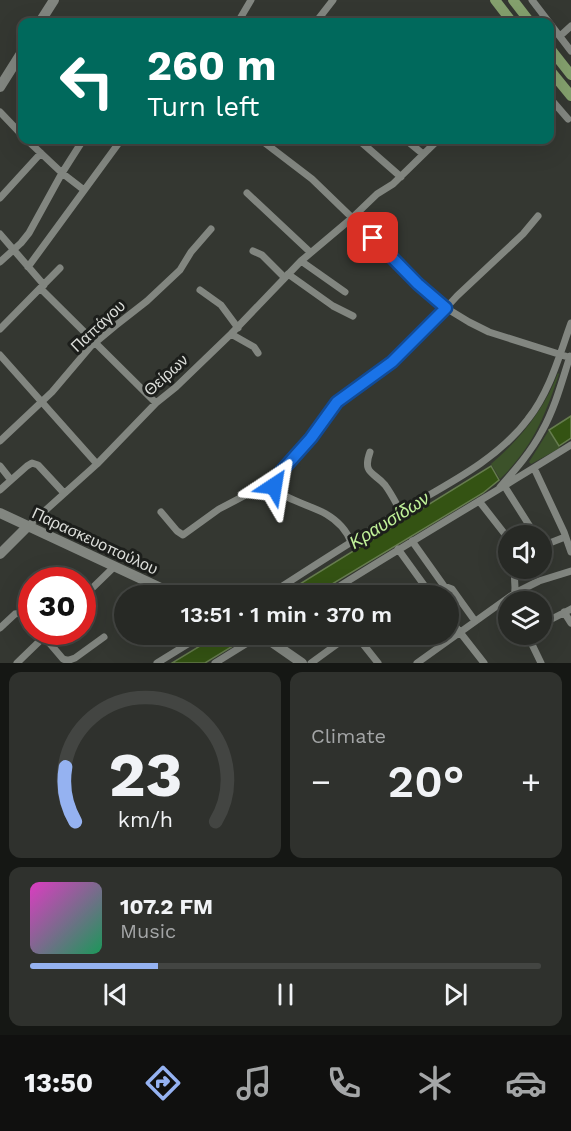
<!DOCTYPE html>
<meta charset="utf-8">
<style>
body{margin:0;font-family:"Work Sans",sans-serif;background:#2f312d;color:#f1f3f6;height:100vh;display:flex;flex-direction:column;font-size:22px;white-space:nowrap}
*{box-sizing:border-box;margin:0}
p{font-size:20px;color:#a4a6a7}
.icon{flex:none;width:33px;height:33px;fill:none;stroke:currentColor;stroke-width:2;stroke-linecap:round;stroke-linejoin:round}
.map{position:relative;height:663px;overflow:hidden}
.panel{display:flex;flex-direction:column;gap:9px;padding:9px;background:#151714;flex:1}
.panel>*{flex:none}
.banner{position:absolute;left:18px;top:18px;width:536px;height:126px;border-radius:12px;box-shadow:0 6px 24px #0002,0 0 0 2px #434542;background:#00695c;color:#fff;overflow:hidden}
.tools{position:absolute;left:498px;top:525px;display:grid;gap:12px}
.tools a{display:grid;place-items:center;width:54px;height:54px;border-radius:50%;background:#272925;box-shadow:0 6px 24px #0002,0 0 0 2px #434542;font-size:30px}
.speed{position:absolute;left:18px;top:567px;display:flex;gap:12px;font-size:30px;font-weight:700;text-align:center}
.speed>*{display:grid;place-content:center;width:78px;height:78px;border-radius:50%;background:#272925;box-shadow:0 6px 24px #0002,0 0 0 2px #434542;line-height:1}
.speed .limit{border:9px solid #d22;background:#fff;color:#111}
.pin{position:absolute;display:grid;place-items:center;width:51px;height:51px;color:#fff;margin:-26px;border-radius:12px;box-shadow:0 3px 9px #0006}
.me{position:absolute;width:66px;margin:-33px;rotate:33deg;stroke-linejoin:round;filter:drop-shadow(0 0 4px #0008)}
.turn{display:flex;align-items:center;gap:21px;height:126px;padding:0 30px;font-size:27px}
.turn .icon{width:78px;height:78px;stroke-width:2.5}
.turn b{display:block;font-size:42px;line-height:51px}
.big{font-size:45px;font-weight:600;line-height:1.1}
.panel .tile{flex:1;display:flex;flex-direction:column;justify-content:center;gap:9px;min-width:0;padding:0 21px;border-radius:12px;background:#2f312d}
.panel .dial{align-items:center;gap:0}
.dial svg{height:156px;overflow:visible;fill:none;stroke:#434542;stroke-width:7;stroke-linecap:round;text-anchor:middle}
.dial text{fill:#f1f3f6;stroke:none}
.song{display:flex;align-items:center;gap:18px}
.cover{width:72px;height:72px;border-radius:9px;background:linear-gradient(135deg,hsl(310 70% 55%),hsl(150 70% 35%))}
.played{height:6px;border-radius:3px;background:linear-gradient(90deg,#95b2f1 25%,#434542 25%)}
.keys{display:flex;justify-content:space-around;direction:ltr}
.heat{display:flex;justify-content:space-between;align-items:center;font-size:33px;direction:ltr}
.panel .tiles{flex:1;display:grid;gap:9px;grid-template-columns:1fr 1fr}
.tile:last-child{grid-column:span 2}
.trip{position:absolute;left:114px;top:585px;width:345px;height:60px;border-radius:30px;background:#272925;box-shadow:0 6px 24px #0002,0 0 0 2px #434542;font-weight:600;line-height:60px;text-align:center}
.dock{display:flex;height:96px;justify-content:space-around;align-items:center;background:#10100f;color:#a4a6a7}
.dock .icon{width:42px;height:42px}
.dock .active{color:#95b2f1}
.dock b{font-size:27px;color:#f1f3f6}
.map>svg:first-child{display:block}
.green{fill:#3c522a}
.water{fill:#345313;stroke:#667c4e;stroke-width:1.5}
.lines{fill:none;stroke-linecap:round;stroke-linejoin:round}
.street{stroke:#828680;stroke-width:7}
.secondary{stroke:#828680;stroke-width:10}
.primary{stroke:#84a06d;stroke-width:10}
.route-casing{stroke:#114b97;stroke-width:15}
.route{stroke:#1a73e8;stroke-width:10}
.labels{text-anchor:middle;dominant-baseline:central;stroke-width:6;stroke-linejoin:round;paint-order:stroke}
.street-label{font-size:16px;fill:#dbddd9;stroke:#1c1e1b}
.water-label{font-size:18px;font-style:italic;fill:#c0f299;stroke:#1c1e1b}
</style>
<div class="map">
<svg width="571" height="663" viewBox="0 0 571 663">
<rect width="100%" height="100%" fill="#343731"/>
<path class="green" d="M 558,373 L 559,374 C 545,416 533,447 500,479 L 491,464 C 521,438 544,410 558,373 Z
M 549,430 L 560,448 L 531,464 L 529,462 Z"/>
<path class="water" d="M 571,416 L 571,438 L 559,446 L 549,430 Z
M 491,466 L 499,480 L 483,493 L 314,595 L 282,595 Z
M 218,635 L 251,635 L 205,663 L 172,663 Z"/>
<g class="lines">
<path class="street" d="M 532,0 L 571,51
M 238,22 L 251,0
M 316,22 L 333,0
M 560,36 L 571,26
M 549,97 L 568,119
M 0,112 L 22,135
M 27,140 L 62,173 L 84,190
M 261,140 L 312,179 L 373,238 L 418,284 L 446,308 L 469,322 L 489,332 L 571,358
M 406,140 L 423,154
M 361,142 L 401,177
M 247,193 L 310,252
M 0,198 L 41,153
M 0,234 L 44,285
M 253,251 L 262,255 L 284,277
M 301,261 L 345,292
M 0,262 L 21,243 L 29,233 L 62,173 L 83,140
M 28,267 L 121,140
M 288,274 L 333,306 L 353,316
M 41,289 L 156,403
M 200,290 L 221,305 L 238,328
M 0,329 L 60,268
M 231,334 L 254,347 L 258,353
M 0,355 L 97,464
M 0,441 L 52,392 L 91,346 L 115,326 L 147,301 L 180,270 L 191,252 L 211,229
M 370,452 C 362,474 374,472 385,485 C 391,493 396,503 401,512
M 0,466 L 11,480
M 534,468 L 564,532 L 571,552
M 500,487 C 515,470 531,452 542,431 C 555,408 562,381 570,356
M 505,487 L 536,536
M 0,490 L 27,466 L 32,463 L 38,465 L 64,493
M 479,501 L 508,538
M 161,512 L 177,531 L 183,535 L 219,509 L 263,486 L 275,487
M 28,526 L 97,464 L 156,403 L 176,387 L 231,334 L 301,261 L 352,218 L 377,194 L 393,184 L 438,140
M 412,541 L 444,586 L 452,589 L 475,621
M 351,542 C 346,529 338,521 326,514 C 315,507 281,498 275,488 C 273,485 274,483 275,479 L 311,438 L 337,402 L 383,369 L 400,354 L 434,321 L 457,296 L 523,234 L 538,216
M 542,546 L 565,537
M 398,549 L 432,596
M 514,568 L 515,588 L 514,602
M 267,596 C 309,569 352,541 395,515 C 441,487 495,463 528,419 C 550,391 559,356 571,323
M 324,596 C 406,544 489,496 571,445
M 416,596 L 426,589
M 82,598 L 115,566
M 564,612 L 571,623
M 448,617 L 484,663
M 542,624 L 571,609
M 0,628 L 15,614 C 23,612 26,618 32,623
M 40,632 L 63,659 C 68,661 70,660 75,658 L 104,637
M 355,634 L 378,663
M 527,634 L 541,663
M 17,663 L 49,632
M 157,663 L 204,634
M 215,663 L 262,634
M 311,663 L 351,634
M 417,663 L 515,593 L 539,581 L 571,571"/>
<path class="secondary" d="M 40,22 L 54,0
M 0,87 L 22,52
M 0,513 L 178,596
M 0,554 L 28,526
M 260,634 L 302,663"/>
<path class="primary" d="M 495,0 L 512,22
M 513,0 L 530,22
M 549,47 L 571,75
M 549,69 L 571,96"/>
</g>
<g class="lines">
<defs>
<path id="route" d="M 274,486 L 275,479 L 278,475 L 311,438 L 337,402 L 392,362 L 446,308 L 418,284 L 373,238"/>
</defs>
<use href="#route" class="route-casing"/>
<use href="#route" class="route"/>
</g>
<g class="labels">
<g class="street-label">
<text transform="translate(98 326) rotate(-43)">Παπάγου</text>
<text transform="translate(166 375) rotate(-42)">Θείρων</text>
<text transform="translate(95 541) rotate(25)">Παρασκευοπούλου</text>
</g>
<g class="water-label">
<text transform="translate(389 520) rotate(-32)">Κραυσίδων</text>
</g>
</g>
</svg>
<div class="tools">
<a><svg class="icon" aria-label="sound" viewBox="0 0 24 24"><path d="M4 9h4l5-4v14l-5-4H4zM17 9q2 3 0 6"/></svg></a>
<a><svg class="icon" aria-label="layers" viewBox="0 0 24 24"><path d="M12 4l9 5-9 5-9-5zM3 14l9 5 9-5"/></svg></a>
</div>
<div class="speed"><div class="limit">30</div></div>
<div class="pin" style="left:373px;top:238px;background:#d93025"><svg class="icon" aria-label="arrive" viewBox="0 0 24 24"><path d="M6 21V4h12l-3 4 3 4H6"/></svg></div>
<svg class="me" style="left:274px;top:486px" viewBox="-20 -20 40 40"><path d="M0-17L14 15 0 8-14 15z" fill="#1a73e8" stroke="#fff" stroke-width="4"/></svg>
<div class="trip">13:51 · 1 min · 370 m</div>
<div class="banner">
<div class="turn"><svg class="icon" aria-label="left" viewBox="0 0 24 24"><path d="M17 20v-9H6M10 6l-5 5 5 5"/></svg><div><b>260 m</b>Turn left</div></div>
</div>
</div>
<section class="panel">
<div class="tiles">
<div class="tile dial"><svg viewBox="0 0 100 80">
<path d="M14 69A42 42 0 1 1 86 69"/>
<path d="M14 69A42 42 0 0 1 9 41" stroke="#95b2f1"/>
<text x="50" y="56" font-size="32" font-weight="700">23</text>
<text x="50" y="72" font-size="11">km/h</text>
</svg></div>
<div class="tile"><p>Climate</p>
<div class="heat"><a>−</a><b class="big">20°</b><a>+</a></div>
</div>
<div class="tile">
<div class="song"><i class="cover"></i><div><b>107.2 FM</b><p>Music</p></div></div>
<div class="played"></div>
<div class="keys"><svg class="icon" aria-label="previous" viewBox="0 0 24 24"><path d="M18 5L8 12l10 7zM5 5v14"/></svg><svg class="icon" aria-label="pause" viewBox="0 0 24 24"><path d="M8 5v14M16 5v14"/></svg><svg class="icon" aria-label="next" viewBox="0 0 24 24"><path d="M6 5l10 7-10 7zM19 5v14"/></svg></div>
</div>
</div>
</section>
<nav class="dock">
<b>13:50</b>
<svg class="icon active" aria-label="directions" viewBox="0 0 24 24"><path d="M12 3l9 9-9 9-9-9zM9 14v-3h6M13 9l2 2-2 2"/></svg>
<svg class="icon" aria-label="music" viewBox="0 0 24 24"><path d="M9 18V5l10-2v13"/><circle cx="6" cy="18" r="3"/><circle cx="16" cy="16" r="3"/></svg>
<svg class="icon" aria-label="phone" viewBox="0 0 24 24"><path d="M5 4h4l2 5-3 2q2 4 5 5l2-3 5 2v4C11 20 4 13 5 4z"/></svg>
<svg class="icon" aria-label="climate" viewBox="0 0 24 24"><path d="M12 3v18M4 7l16 10M4 17L20 7"/></svg>
<svg class="icon" aria-label="car" viewBox="0 0 24 24"><path d="M5 17H2v-5l4-1 3-4h7l3 4 3 1v5h-3M9 17h6M6 11h13"/><circle cx="7" cy="17" r="2"/><circle cx="17" cy="17" r="2"/></svg>
</nav>
